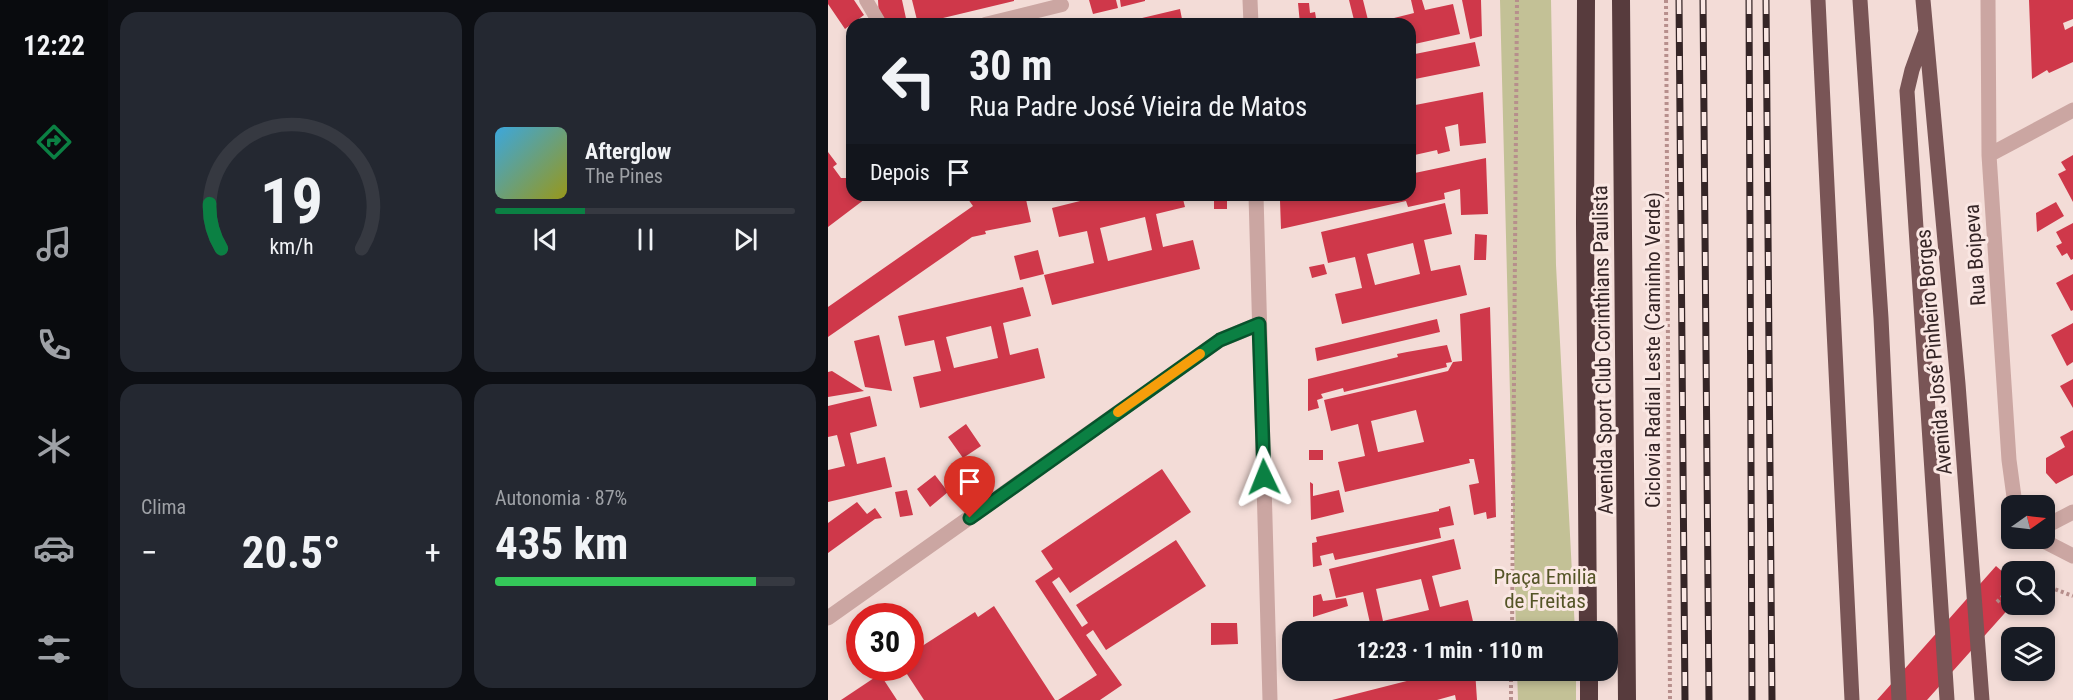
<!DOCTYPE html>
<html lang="pt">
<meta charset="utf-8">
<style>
body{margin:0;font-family:"Roboto Condensed",sans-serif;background:#242831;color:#f1f3f6;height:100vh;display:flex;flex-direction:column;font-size:22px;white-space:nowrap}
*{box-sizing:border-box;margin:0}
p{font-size:20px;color:#9ea1a6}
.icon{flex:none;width:33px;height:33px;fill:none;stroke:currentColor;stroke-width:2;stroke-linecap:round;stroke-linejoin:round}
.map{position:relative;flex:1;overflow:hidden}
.details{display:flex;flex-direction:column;gap:12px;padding:12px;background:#0d0f14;width:720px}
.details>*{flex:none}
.top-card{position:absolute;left:18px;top:18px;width:570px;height:183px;border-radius:18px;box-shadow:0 3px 9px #0003;background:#171b24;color:#f1f3f6;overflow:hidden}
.needle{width:39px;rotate:76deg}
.controls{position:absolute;left:1173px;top:495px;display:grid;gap:12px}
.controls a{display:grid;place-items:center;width:54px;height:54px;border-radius:12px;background:#171b24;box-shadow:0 3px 9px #0003;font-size:30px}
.speed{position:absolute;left:18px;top:603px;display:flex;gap:12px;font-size:30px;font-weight:700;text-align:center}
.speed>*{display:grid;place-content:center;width:78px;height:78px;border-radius:50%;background:#171b24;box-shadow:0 3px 9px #0003;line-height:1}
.speed .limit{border:9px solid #d22;background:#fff;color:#111}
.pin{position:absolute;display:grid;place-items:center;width:51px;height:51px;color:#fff;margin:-62px -26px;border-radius:50% 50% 50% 0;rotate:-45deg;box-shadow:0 0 6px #0007}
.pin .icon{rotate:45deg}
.me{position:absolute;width:66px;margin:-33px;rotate:358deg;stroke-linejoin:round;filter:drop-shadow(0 0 4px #0008)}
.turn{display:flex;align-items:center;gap:21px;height:126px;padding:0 24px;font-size:27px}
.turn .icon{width:78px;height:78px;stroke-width:2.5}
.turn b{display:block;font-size:42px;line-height:51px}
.then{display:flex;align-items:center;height:57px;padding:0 24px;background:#0003;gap:12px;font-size:22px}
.big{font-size:45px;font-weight:700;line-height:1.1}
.details .widget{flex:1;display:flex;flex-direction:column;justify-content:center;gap:9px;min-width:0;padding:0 21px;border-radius:18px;background:#242831}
.details .dial{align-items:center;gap:0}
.dial svg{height:156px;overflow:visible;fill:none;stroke:#363941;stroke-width:7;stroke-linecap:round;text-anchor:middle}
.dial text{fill:#f1f3f6;stroke:none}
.song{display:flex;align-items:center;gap:18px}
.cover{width:72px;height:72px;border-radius:9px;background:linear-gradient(135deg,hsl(200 70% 55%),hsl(60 70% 35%))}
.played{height:6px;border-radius:3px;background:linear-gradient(90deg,#0b8043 30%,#363941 30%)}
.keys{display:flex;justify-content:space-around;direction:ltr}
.heat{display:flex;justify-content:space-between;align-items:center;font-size:33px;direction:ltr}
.charge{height:9px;border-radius:4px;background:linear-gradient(90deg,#34c759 87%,#363941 0)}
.details .tiles{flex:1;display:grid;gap:12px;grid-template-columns:repeat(2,1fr)}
.trip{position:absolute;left:454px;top:621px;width:336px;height:60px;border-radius:18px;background:#171b24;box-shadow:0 3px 9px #0003;font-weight:700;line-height:60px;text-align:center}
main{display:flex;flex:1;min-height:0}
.menu{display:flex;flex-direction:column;width:108px;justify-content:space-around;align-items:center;background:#090b0e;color:#9ea1a6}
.menu .icon{width:42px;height:42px}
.menu .selected{color:#0b8043}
.menu b{font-size:27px;color:#f1f3f6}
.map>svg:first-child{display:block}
.green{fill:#c3c196}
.building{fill:#cf384a;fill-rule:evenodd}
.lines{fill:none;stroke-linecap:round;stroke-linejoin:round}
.path{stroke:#b78f8c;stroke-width:4;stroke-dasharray:3 3;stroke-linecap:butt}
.lane{stroke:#cba6a2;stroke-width:14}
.street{stroke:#cba6a2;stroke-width:15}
.primary{stroke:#795556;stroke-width:15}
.highway{stroke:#573b3d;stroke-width:18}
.rail-casing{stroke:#352526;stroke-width:7}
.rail{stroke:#fae7e3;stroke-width:4.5;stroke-dasharray:14;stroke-linecap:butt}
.route-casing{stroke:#07532c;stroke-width:15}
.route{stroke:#0b8043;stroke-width:10}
.slow{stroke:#f59e0b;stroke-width:10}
.labels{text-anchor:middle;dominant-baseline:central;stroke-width:6;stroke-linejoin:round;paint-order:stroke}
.street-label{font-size:21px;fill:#352526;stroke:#fae7e3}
.park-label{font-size:21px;fill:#555527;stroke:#fae7e3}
</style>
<main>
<nav class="menu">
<b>12:22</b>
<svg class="icon selected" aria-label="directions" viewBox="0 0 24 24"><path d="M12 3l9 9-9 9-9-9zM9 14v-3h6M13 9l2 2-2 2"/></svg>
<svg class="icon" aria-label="music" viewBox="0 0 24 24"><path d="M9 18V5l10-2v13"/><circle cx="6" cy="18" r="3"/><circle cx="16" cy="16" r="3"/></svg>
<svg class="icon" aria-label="phone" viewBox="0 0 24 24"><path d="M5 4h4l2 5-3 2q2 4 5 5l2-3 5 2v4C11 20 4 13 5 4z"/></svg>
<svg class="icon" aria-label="climate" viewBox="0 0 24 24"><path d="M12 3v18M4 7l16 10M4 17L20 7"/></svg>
<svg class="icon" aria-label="car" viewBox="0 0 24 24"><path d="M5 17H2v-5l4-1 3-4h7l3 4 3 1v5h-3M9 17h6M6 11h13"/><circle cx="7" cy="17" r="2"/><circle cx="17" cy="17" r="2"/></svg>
<svg class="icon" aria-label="filters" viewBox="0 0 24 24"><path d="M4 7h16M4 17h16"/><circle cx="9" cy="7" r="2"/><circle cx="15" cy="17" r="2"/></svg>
</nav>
<section class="details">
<div class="tiles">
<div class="widget dial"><svg viewBox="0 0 100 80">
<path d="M14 69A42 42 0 1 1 86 69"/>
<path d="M14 69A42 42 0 0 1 8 46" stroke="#0b8043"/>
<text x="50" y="56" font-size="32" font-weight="700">19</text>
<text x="50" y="72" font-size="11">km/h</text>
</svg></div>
<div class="widget">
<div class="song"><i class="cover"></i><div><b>Afterglow</b><p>The Pines</p></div></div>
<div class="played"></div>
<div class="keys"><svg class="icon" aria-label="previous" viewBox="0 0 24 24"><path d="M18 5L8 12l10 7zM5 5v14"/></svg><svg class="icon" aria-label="pause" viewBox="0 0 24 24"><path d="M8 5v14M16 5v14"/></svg><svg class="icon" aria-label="next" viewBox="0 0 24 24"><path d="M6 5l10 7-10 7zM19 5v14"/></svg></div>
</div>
<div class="widget"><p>Clima</p>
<div class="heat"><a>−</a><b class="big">20.5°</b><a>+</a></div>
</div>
<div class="widget"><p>Autonomia · 87%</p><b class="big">435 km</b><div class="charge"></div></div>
</div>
</section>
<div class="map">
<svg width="1245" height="700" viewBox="0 0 1245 700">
<rect width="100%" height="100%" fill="#f3dcd7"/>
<path class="green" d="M 672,0 L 723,0 L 728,265 L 747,631 L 688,631 Z
M 689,671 L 748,671 L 748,700 L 690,700 Z"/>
<path class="building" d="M 0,0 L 26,0 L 36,15 L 17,29 L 0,4 Z
M 50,0 L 74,0 L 79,23 L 51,18 Z
M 84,0 L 186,0 L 186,1 L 90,24 Z
M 261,0 L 288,0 L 290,8 L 265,14 Z
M 292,0 L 317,0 L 317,1 L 293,7 Z
M 521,0 L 535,0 L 541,24 L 527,24 Z
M 583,0 L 594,0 L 597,10 L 625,4 L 632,34 L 582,45 L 582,24 L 542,24 L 586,13 Z
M 634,0 L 653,0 L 654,36 L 642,39 Z
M 1201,0 L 1245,0 L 1245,19 L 1235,23 L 1237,30 L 1245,26 L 1245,62 L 1221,73 L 1219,70 L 1204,79 Z
M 470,3 L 481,3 L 482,13 L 487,12 L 489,24 L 472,24 Z
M 352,9 L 355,24 L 293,24 L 293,23 Z
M 647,42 L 652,66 L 582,80 L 582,55 Z
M 655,92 L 658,143 L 632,146 L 630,124 L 617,127 L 622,151 L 610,154 L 609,150 L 582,156 L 582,106 Z
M 0,152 L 9,164 L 5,167 L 13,178 L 20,178 L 24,183 L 24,195 L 33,195 L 37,199 L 0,227 Z
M 1245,155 L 1245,202 L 1230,174 L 1238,170 L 1233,162 Z
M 658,158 L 660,214 L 633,215 L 632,189 L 616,193 L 617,199 L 580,207 L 578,201 L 453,229 L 452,201 L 482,195 L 582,195 L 582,174 Z
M 137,195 L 197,195 L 203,222 L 157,231 L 158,234 L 144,237 L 0,337 L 0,307 L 145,206 Z
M 276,195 L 354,195 L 357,207 L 328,214 L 335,247 L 365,240 L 372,269 L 224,305 L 216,275 L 266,263 L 259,231 L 231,237 L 224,208 ZM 317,217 L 324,250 L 280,261 L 272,228 Z
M 386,198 L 399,198 L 399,209 L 386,209 Z
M 1228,202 L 1236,216 L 1209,232 L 1208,213 Z
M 617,203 L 624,234 L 596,240 L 603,271 L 632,265 L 639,295 L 514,324 L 507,294 L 534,288 L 527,257 L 500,263 L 493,232 ZM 585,243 L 592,274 L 547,285 L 539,254 Z
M 1245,223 L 1245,259 L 1243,260 L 1239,253 L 1234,256 L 1228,246 L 1234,243 L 1228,232 Z
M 647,234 L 659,235 L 658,260 L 646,260 Z
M 210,250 L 216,274 L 192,280 L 186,256 Z
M 496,264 L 499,274 L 484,278 L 481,267 Z
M 1245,274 L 1245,310 L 1243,311 L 1228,283 Z
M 195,287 L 203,316 L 175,323 L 182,355 L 210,348 L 217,378 L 92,408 L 85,377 L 113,371 L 106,340 L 77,346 L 70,316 ZM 163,326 L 170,358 L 126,368 L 118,337 Z
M 662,307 L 668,517 L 659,519 L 658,512 L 646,515 L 641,485 L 651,483 L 646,459 L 641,459 L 642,463 L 517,492 L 510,462 L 537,456 L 530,424 L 503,431 L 496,400 L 620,371 L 625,362 L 634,361 L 632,314 ZM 588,410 L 596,442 L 550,452 L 543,421 Z
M 609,319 L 612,332 L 489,361 L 487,348 Z
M 1245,323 L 1245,362 L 1239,366 L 1223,335 Z
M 51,335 L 64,391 L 37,387 L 26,341 Z
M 619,345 L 624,362 L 618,363 L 619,367 L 516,392 L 515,388 L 493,394 L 495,398 L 489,400 L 491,408 L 480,411 L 480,379 L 570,357 L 569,354 L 579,352 Z
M 4,371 L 36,391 L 0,397 L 0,372 Z
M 1245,379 L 1245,408 L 1232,386 Z
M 42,396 L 49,426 L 22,433 L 29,464 L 57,457 L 64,487 L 0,502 L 0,470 L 17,466 L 9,435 L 0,437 L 0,406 Z
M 138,424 L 153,446 L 135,458 L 120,437 Z
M 1245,430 L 1245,475 L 1228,484 L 1218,473 L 1218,458 L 1237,447 L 1232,437 Z
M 481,450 L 495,450 L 495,460 L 481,460 Z
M 334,469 L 363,512 L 242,593 L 231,577 L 224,582 L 254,627 L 260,623 L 248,605 L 348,540 L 378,586 L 278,650 L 265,630 L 258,635 L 294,685 L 272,700 L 230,700 L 269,675 L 207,581 L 225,569 L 213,551 Z
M 107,475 L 120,492 L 102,507 L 89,489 Z
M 482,482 L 485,484 L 485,496 L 511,490 L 516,512 L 483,520 Z
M 79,490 L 85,515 L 72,517 L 67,492 Z
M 29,502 L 39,514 L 47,508 L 54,518 L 47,519 L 0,553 L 0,523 Z
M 622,506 L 626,525 L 611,528 L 613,538 L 507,560 L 505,553 L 492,556 L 494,565 L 485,567 L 484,543 L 489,542 L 488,537 L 611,511 L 611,509 Z
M 626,539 L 633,569 L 604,576 L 612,607 L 640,600 L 647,630 L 513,632 L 542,623 L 535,592 L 508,598 L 501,569 ZM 593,579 L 601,610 L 555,621 L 548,589 Z
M 1168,566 L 1184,580 L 1184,605 L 1099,700 L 1049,700 Z
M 493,594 L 495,601 L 518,598 L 520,606 L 485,617 L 485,596 Z
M 166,606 L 227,700 L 96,700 L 75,668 L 82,668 L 82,660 L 91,654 L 88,650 L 147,612 L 150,617 Z
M 383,623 L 409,623 L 410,644 L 383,645 Z
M 622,670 L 647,670 L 649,700 L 628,700 L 627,695 L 609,700 L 504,700 Z
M 52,674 L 69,700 L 13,700 Z"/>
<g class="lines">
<path class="path" d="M 838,0 L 842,700
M 1216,585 L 1245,596
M 1169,602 L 1184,587
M 684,632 L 689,0
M 683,700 L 683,670"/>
<path class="lane" d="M 38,0 L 52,24
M 157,24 L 234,5"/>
<path class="street" d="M 422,0 L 423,24
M 1160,0 L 1161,155 L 1181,460 L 1186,497 L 1190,506
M 1161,155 L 1245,110
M 428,195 L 442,700
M 1216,527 L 1245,512
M 1210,538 L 1245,556
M 0,618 L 392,340 L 431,324"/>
<path class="primary" d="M 990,0 L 1024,700
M 1032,0 L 1053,318 L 1071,700
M 1095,0 L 1130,384 L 1154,700
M 1097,34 L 1084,70 L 1079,91 L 1119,700"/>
<path class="highway" d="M 758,0 L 757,223 L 760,632
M 793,0 L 799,700
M 761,670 L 761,700"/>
<defs>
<path id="rail" d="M 851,0 L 857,700
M 875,0 L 881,700
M 921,0 L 924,700
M 938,0 L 944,700"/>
</defs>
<use href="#rail" class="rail-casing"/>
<use href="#rail" class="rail"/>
</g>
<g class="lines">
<defs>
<path id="route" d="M 142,518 L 392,340 L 431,324 L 436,477"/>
</defs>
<use href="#route" class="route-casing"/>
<use href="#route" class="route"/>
<path class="slow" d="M 290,412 L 372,354"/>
</g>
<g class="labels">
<g class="street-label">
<text transform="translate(1147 255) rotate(-94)">Rua Boipeva</text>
<text transform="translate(775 350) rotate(-91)">Avenida Sport Club Corinthians Paulista</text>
<text transform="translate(825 350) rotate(-90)">Ciclovia Radial Leste (Caminho Verde)</text>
<text transform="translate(1106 352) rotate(-95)">Avenida José Pinheiro Borges</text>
</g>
<g class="park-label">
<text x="717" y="577">Praça Emilia<tspan x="717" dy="24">de Freitas</tspan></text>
</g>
</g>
</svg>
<div class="controls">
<a><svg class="needle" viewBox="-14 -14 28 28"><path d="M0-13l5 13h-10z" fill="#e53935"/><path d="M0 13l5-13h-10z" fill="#9ea1a6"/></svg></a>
<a><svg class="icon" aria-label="search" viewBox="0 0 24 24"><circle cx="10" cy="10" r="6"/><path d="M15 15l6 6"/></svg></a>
<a><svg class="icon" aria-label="layers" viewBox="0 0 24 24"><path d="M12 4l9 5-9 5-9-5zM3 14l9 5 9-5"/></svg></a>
</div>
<div class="speed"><div class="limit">30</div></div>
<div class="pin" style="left:142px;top:518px;background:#d93025"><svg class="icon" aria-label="arrive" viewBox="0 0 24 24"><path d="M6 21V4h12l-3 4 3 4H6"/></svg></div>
<svg class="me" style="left:436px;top:477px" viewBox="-20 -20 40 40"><path d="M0-17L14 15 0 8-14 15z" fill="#0b8043" stroke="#fff" stroke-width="4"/></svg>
<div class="trip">12:23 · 1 min · 110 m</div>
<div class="top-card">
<div class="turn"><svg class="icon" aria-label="left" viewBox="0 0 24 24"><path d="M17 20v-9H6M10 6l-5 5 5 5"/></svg><div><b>30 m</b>Rua Padre José Vieira de Matos</div></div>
<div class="then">Depois<svg class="icon" aria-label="arrive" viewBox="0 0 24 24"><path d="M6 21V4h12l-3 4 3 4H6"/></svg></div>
</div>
</div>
</main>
